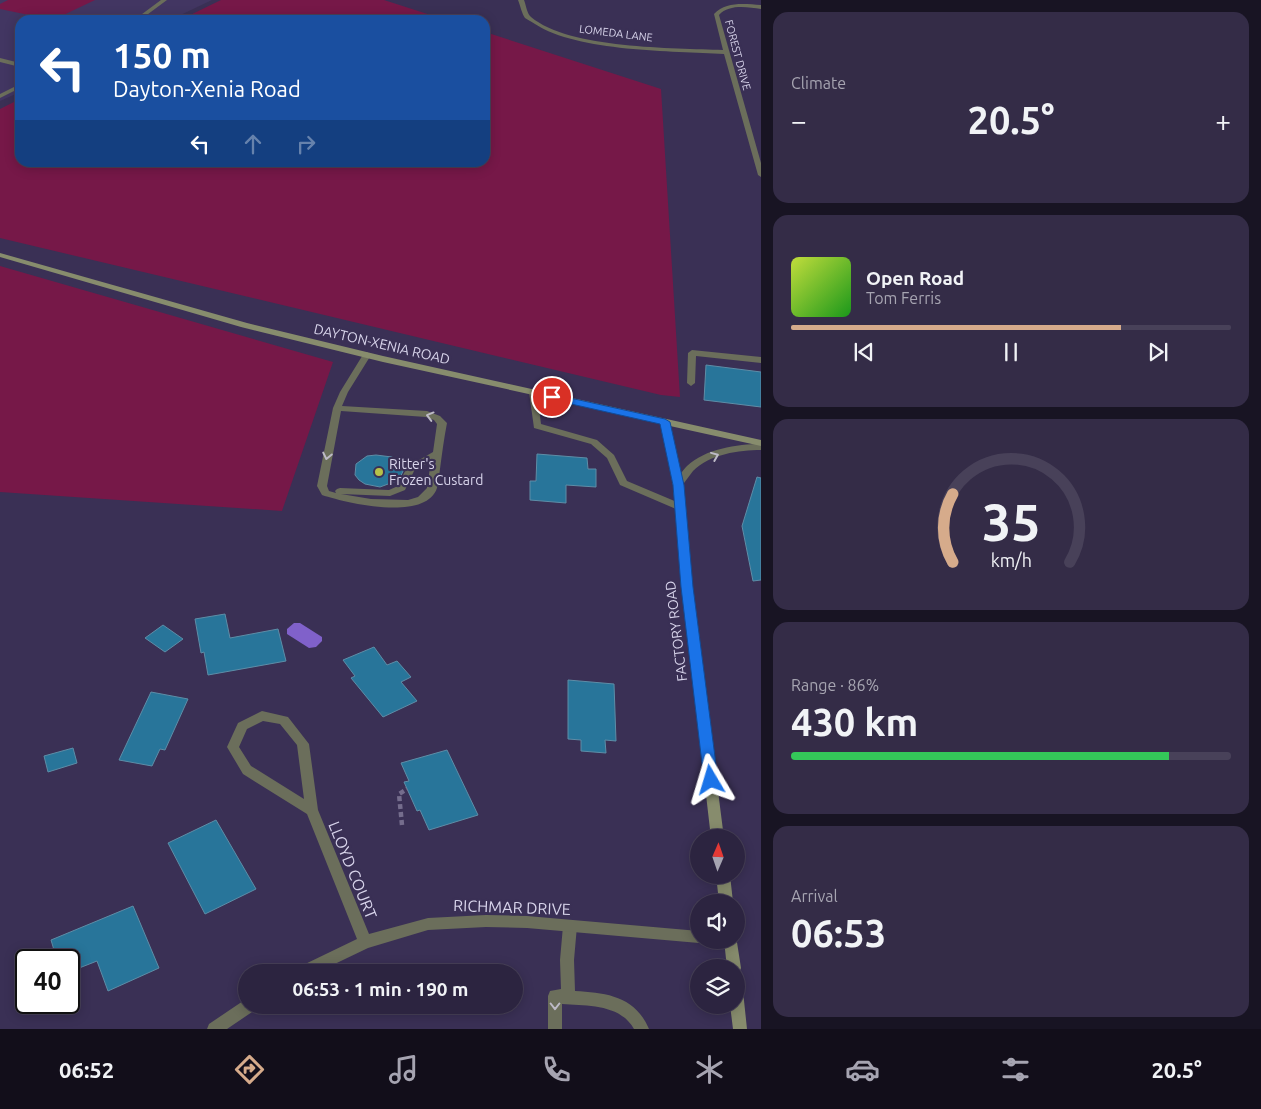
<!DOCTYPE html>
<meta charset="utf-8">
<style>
body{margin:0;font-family:Ubuntu,sans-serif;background:#342c47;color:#f1f3f6;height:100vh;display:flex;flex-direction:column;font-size:19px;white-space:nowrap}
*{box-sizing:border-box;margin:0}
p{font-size:16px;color:#a6a4b1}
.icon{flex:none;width:28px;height:28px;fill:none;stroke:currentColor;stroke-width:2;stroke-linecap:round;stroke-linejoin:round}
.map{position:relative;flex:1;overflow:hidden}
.drawer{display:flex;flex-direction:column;gap:12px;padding:12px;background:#181423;width:500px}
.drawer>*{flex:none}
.guide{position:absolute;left:15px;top:15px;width:475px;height:152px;border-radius:15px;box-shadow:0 2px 12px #0003,0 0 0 1px #484159;background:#1a4fa0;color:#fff;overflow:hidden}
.needle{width:32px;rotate:2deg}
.buttons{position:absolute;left:690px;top:829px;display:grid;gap:10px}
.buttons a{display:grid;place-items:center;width:55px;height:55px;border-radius:50%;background:#2c2440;box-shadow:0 2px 12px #0003,0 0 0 1px #484159;font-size:25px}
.speed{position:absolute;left:15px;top:949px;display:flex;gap:10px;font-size:25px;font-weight:700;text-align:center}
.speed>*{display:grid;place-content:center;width:65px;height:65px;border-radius:50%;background:#2c2440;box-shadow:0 2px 12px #0003,0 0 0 1px #484159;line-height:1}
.speed .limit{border:2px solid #111;border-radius:8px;background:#fff;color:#111}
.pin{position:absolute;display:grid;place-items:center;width:42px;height:42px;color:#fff;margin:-21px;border:2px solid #fff;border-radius:50%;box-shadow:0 1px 5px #0007}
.me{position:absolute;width:55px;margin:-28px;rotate:353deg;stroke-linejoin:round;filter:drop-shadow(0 0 4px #0008)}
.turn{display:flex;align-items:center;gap:18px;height:105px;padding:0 15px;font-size:22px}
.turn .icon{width:65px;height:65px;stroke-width:2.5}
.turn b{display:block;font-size:35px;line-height:42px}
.lanes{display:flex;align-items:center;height:48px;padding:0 15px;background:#0003;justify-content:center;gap:25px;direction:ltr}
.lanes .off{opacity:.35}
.big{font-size:38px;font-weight:600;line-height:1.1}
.drawer .widget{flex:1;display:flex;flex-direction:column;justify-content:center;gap:8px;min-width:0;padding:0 18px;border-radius:15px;background:#342c47}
.drawer .dial{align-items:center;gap:0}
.dial svg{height:130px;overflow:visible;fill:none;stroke:#484159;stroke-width:7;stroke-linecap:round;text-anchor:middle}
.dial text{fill:#f1f3f6;stroke:none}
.song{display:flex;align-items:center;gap:15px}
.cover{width:60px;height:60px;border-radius:8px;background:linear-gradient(135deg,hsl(70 70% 55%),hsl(120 70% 35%))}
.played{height:5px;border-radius:2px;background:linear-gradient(90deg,#d6ab8b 75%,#484159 75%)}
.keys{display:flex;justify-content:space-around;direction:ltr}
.heat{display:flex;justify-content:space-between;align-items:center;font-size:28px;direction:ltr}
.charge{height:8px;border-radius:4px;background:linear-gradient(90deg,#34c759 86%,#484159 0)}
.trip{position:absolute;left:238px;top:964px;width:285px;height:50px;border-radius:25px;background:#2c2440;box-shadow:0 2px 12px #0003,0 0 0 1px #484159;font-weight:600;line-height:50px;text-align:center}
.tabs{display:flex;height:80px;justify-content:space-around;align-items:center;background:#120e1a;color:#a6a4b1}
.tabs .icon{width:35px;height:35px}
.tabs .on{color:#d6ab8b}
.tabs b{font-size:22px;color:#f1f3f6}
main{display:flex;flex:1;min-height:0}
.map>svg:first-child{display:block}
.built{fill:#423662}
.green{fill:#761848}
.water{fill:#8061ca}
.building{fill:#28759a;stroke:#5e8da7}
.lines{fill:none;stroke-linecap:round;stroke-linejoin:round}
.path{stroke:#756d8d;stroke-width:4.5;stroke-dasharray:5 3;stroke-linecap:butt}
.lane{fill:#6b6e5b;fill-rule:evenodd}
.street{fill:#6b6e5b;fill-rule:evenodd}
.secondary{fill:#878c6d;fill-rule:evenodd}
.oneway{stroke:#bdbac7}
.route{fill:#1a73e8;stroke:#114b97}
.poi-dot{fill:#b6c149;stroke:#3a3055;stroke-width:2}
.labels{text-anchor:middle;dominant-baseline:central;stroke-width:4.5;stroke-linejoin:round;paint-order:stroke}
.far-street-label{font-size:11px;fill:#d8d4eb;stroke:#3a3055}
.street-label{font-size:14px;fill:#d8d4eb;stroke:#3a3055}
.poi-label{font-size:14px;fill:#d8d4eb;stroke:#3a3055;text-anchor:start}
.near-street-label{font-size:16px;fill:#d8d4eb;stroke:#3a3055}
</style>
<main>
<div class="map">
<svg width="761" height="1029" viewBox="0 0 761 1029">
<rect width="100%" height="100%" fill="#3a3055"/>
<path class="built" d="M 0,0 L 212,0 L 170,20 L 20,20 L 20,92 L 0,101 Z"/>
<path class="green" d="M 8,0 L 95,0 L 53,20 L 0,9 L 0,4 Z
M 221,0 L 384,0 L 446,20 L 180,20 Z
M 485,32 L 661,89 L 680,397 L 661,395 L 0,238 L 0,109 L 20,99 L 20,162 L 485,162 Z
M 0,266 L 333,362 L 282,511 L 0,492 Z"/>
<path class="water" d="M 294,623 L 300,623 L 322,637 L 322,641 L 316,647 L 309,648 L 287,634 L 287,629 Z"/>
<path class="building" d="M 706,365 L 761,372 L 761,407 L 704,400 Z
M 537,454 L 587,458 L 588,469 L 596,469 L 596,487 L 566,485 L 566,503 L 530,500 L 530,481 L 536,481 Z
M 376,455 L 392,457 L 402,464 L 404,469 L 399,480 L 380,487 L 365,484 L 359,480 L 355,475 L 356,464 L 367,456 Z
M 757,477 L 761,478 L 761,580 L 753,581 L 742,526 Z
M 225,614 L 230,638 L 278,629 L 286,661 L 208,675 L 204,652 L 201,653 L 195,619 Z
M 163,625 L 183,639 L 165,652 L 145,638 Z
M 374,647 L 387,665 L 397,661 L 411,677 L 401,682 L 417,701 L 383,717 L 351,678 L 355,676 L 343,660 Z
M 568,680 L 614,684 L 616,741 L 605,740 L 606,753 L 581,751 L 581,740 L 568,739 Z
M 151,692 L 188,699 L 165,750 L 160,749 L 152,766 L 119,760 Z
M 73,748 L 77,763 L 48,772 L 44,756 Z
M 447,750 L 478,815 L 429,830 L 420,810 L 417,811 L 404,782 L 409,781 L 401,763 Z
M 216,820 L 256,889 L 205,914 L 168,843 Z
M 133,906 L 159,968 L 108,991 L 97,961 L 69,972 L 69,960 L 57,960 L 51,940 Z"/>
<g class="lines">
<path class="path" d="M 402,825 L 399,794 L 407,789"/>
<path class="lane" d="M 161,0 L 167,0 L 140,20 L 134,20 Z
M 0,58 L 20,63 L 20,67 L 0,62 Z
M 20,84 L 20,88 L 0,98 L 0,94 Z
M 692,350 L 761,357 L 761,363 L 696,356 L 695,383 L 691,386 L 687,383 L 688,353 Z
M 367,352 L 371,355 L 348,392 L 342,406 L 427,411 L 440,416 L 447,423 C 444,438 442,454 440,469 C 439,475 439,482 437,488 C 426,522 346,503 322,495 L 317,486 L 333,408 L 340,392 L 364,353 ZM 341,411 L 426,417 L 434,420 L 437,424 L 433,452 L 407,467 L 398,486 L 389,490 L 340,488 L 337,489 L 335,491 L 336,493 L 329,491 L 327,486 ZM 431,461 L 427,488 L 418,497 L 408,500 L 371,499 L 341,494 L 390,496 L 405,490 L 414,471 Z
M 533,389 L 537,392 L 541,424 L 597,440 L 614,455 L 627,481 L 684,505 L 685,507 L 684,509 L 676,509 L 620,485 L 607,458 L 591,444 L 534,428 L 529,392 Z
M 761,444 L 761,450 C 739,450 710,454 693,471 C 689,476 685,482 681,487 L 675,487 L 673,485 C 677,479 682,471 687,466 C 705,449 737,444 761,444 Z
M 570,920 L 575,921 L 577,926 L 574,960 L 575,991 C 607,993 635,996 649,1029 L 634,1029 C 620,1004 588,1006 562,1004 L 562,1029 L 548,1029 L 548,996 L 550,991 L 561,989 L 560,960 L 563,926 L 565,921 Z"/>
<path class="street" d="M 518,0 L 524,0 C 526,5 527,14 531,17 C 569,49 674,48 723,50 L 714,14 C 726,1 745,4 761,5 L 761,9 C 747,7 729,4 719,15 L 761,163 L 761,177 L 758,175 L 724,54 C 673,51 578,52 535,24 C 532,22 528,20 525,18 C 522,14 520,5 518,0 Z
M 262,711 L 288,717 L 309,744 L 318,810 L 369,934 L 428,918 L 486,915 L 527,916 L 699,931 L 699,940 L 705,940 L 704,942 L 699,943 L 527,928 L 486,927 L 428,930 L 368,948 L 318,972 L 297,972 L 299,967 L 357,939 L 307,814 L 243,774 L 227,747 L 238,723 ZM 263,721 L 280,724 L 297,745 L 304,799 L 251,766 L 239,747 L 247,729 Z
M 246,999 L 246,1005 L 257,1005 L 255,1010 L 227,1029 L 207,1029 L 209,1024 Z"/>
<path class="secondary" d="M 0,253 L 247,323 L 383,356 L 761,440 L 761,446 L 670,426 L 683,485 L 692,587 L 724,838 L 711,838 L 682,587 L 673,485 L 661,423 L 383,362 L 241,327 L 0,257 Z
M 716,875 L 730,875 L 733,902 L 719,902 Z
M 736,936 L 741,968 L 739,973 L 736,974 L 736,968 L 727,968 L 724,940 L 736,940 Z
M 736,984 L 741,986 L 743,991 L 747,1029 L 733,1029 L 730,1005 L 736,1005 Z"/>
</g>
<defs><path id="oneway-chevron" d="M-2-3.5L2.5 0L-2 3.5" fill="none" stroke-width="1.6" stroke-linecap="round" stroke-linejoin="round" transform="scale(1.25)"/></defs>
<g class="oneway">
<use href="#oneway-chevron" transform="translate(430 416) rotate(-165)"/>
<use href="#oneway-chevron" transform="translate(327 456) rotate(102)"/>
<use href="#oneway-chevron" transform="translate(715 456) rotate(-22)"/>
<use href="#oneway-chevron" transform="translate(555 1006) rotate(90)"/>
</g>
<path class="route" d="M 552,394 L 665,419 L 670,422 L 684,485 L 693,587 L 718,780 L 716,784 L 711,786 L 706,784 L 704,780 L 681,587 L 673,485 L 660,424 L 549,399 L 547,397 Z"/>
<circle class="poi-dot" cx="379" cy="472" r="5"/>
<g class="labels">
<g class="far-street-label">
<text transform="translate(616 33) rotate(7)">LOMEDA LANE</text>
<text transform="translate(738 55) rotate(75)">FOREST DRIVE</text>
</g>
<g class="street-label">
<text transform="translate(382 344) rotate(13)">DAYTON-XENIA ROAD</text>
<text transform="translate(676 631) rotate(-97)">FACTORY ROAD</text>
</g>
<g class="poi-label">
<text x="389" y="464">Ritter's<tspan x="389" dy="16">Frozen Custard</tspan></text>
</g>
<g class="near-street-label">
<text transform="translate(353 870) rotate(68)">LLOYD COURT</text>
<text transform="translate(512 907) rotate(2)">RICHMAR DRIVE</text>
</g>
</g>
</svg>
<div class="buttons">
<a><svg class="needle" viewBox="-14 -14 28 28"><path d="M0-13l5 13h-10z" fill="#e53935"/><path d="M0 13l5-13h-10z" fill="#a6a4b1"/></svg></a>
<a><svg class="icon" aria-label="sound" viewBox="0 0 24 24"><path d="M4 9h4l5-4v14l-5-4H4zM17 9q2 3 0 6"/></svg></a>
<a><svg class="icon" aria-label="layers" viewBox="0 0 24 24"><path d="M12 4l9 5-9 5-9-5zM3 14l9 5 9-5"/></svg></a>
</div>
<div class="speed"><div class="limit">40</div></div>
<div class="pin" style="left:552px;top:397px;background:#d93025"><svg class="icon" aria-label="arrive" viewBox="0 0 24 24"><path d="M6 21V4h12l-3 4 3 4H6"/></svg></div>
<svg class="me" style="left:711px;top:780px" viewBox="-20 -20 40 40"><path d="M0-17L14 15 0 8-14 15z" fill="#1a73e8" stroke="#fff" stroke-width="4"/></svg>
<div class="trip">06:53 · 1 min · 190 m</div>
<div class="guide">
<div class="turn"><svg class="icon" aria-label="left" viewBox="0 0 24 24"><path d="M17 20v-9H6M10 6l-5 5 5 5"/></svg><div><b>150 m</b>Dayton-Xenia Road</div></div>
<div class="lanes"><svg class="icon" aria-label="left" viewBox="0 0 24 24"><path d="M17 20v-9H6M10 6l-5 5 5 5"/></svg><svg class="icon off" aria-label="ahead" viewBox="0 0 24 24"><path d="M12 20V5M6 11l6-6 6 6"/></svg><svg class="icon off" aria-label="right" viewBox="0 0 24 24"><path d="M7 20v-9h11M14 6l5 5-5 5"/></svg></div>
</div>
</div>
<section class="drawer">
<div class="widget"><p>Climate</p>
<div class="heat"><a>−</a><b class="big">20.5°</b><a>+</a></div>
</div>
<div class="widget">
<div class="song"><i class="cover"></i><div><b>Open Road</b><p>Tom Ferris</p></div></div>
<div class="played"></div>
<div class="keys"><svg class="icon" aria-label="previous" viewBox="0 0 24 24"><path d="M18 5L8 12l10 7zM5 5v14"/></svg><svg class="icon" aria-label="pause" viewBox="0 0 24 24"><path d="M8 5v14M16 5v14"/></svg><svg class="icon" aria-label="next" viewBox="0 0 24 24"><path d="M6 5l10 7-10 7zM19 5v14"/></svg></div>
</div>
<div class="widget dial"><svg viewBox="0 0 100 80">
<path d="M14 69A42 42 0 1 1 86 69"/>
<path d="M14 69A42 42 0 0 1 14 27" stroke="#d6ab8b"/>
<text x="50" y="56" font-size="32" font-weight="700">35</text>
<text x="50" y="72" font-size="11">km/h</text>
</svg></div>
<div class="widget"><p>Range · 86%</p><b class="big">430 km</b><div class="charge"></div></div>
<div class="widget"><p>Arrival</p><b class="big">06:53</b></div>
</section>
</main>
<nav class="tabs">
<b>06:52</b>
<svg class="icon on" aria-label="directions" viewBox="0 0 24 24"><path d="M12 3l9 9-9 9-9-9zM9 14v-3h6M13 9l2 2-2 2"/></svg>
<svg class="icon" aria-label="music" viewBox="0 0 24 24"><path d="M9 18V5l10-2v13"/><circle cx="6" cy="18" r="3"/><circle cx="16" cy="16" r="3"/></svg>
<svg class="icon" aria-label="phone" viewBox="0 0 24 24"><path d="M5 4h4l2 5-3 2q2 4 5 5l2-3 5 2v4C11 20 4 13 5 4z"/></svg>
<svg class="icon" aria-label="climate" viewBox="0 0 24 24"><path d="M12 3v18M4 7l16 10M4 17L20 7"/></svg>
<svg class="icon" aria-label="car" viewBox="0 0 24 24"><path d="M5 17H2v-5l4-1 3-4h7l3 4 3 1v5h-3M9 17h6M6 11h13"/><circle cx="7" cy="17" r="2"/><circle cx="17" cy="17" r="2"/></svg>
<svg class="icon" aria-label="filters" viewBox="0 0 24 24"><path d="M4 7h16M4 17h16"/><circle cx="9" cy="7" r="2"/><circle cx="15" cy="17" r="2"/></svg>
<b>20.5°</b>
</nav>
